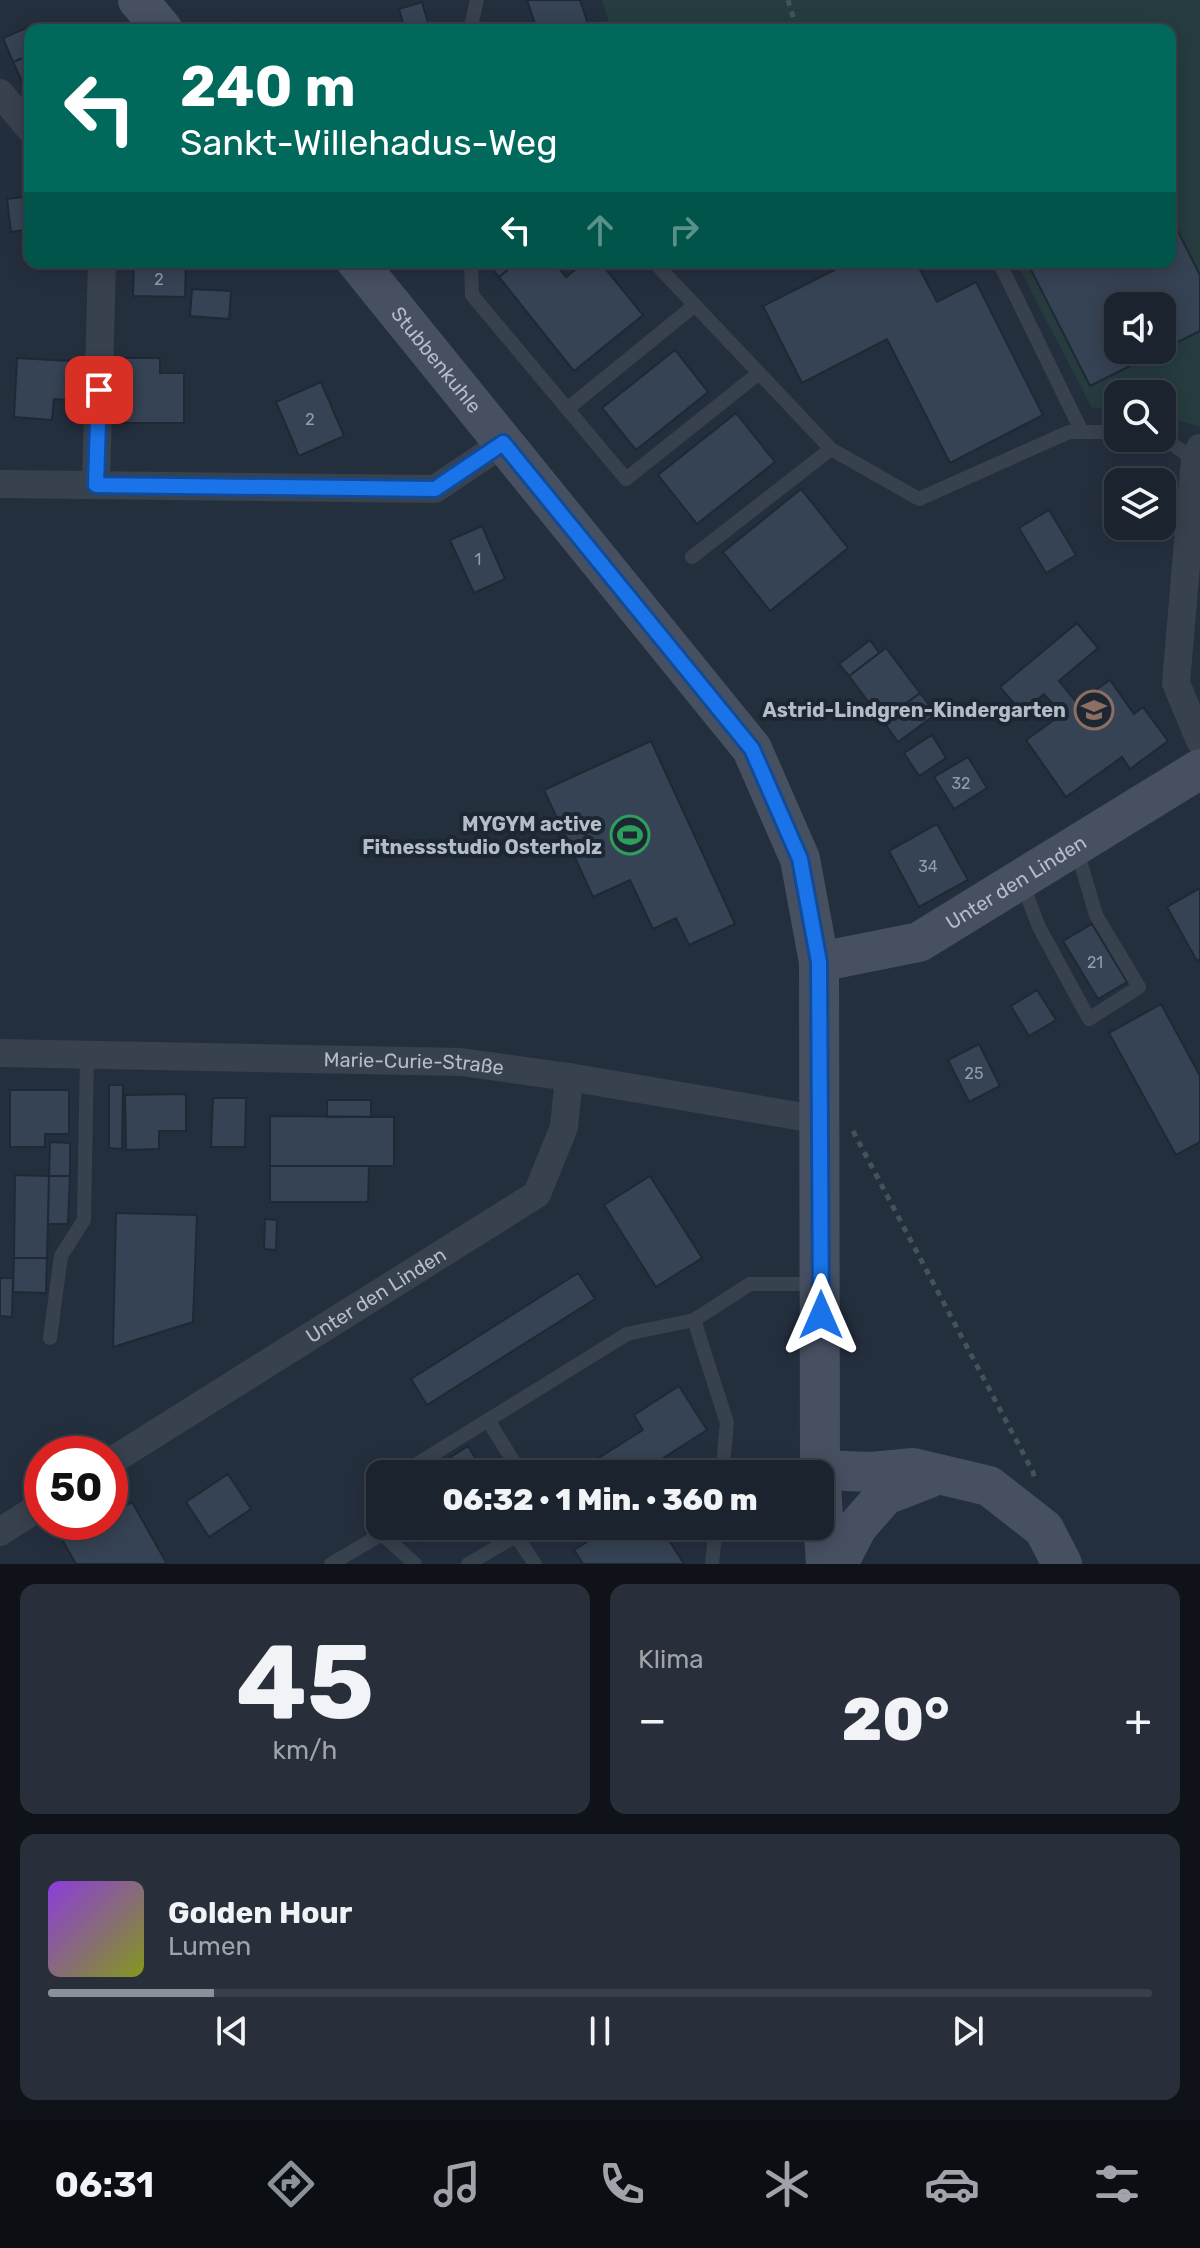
<!DOCTYPE html>
<html lang="de">
<meta charset="utf-8">
<style>
body{margin:0;font-family:Rubik,sans-serif;background:#282f3a;color:#f1f3f6;height:100vh;display:flex;flex-direction:column;font-size:30px;white-space:nowrap}
*{box-sizing:border-box;margin:0}
p{font-size:26px;color:#a0a4aa}
.icon{flex:none;width:44px;height:44px;fill:none;stroke:currentColor;stroke-width:2;stroke-linecap:round;stroke-linejoin:round}
.map{position:relative;height:1564px;overflow:hidden}
.side{display:flex;flex-direction:column;gap:20px;padding:20px;background:#0f1319;flex:1}
.side>*{flex:none}
.banner{position:absolute;left:24px;top:24px;width:1152px;height:244px;border-radius:16px;box-shadow:0 4px 20px #0003,0 0 0 2px #39404a;background:#00695c;color:#fff;overflow:hidden}
.fabs{position:absolute;left:1104px;top:292px;display:grid;gap:16px}
.fabs a{display:grid;place-items:center;width:72px;height:72px;border-radius:16px;background:#1b232e;box-shadow:0 4px 20px #0003,0 0 0 2px #39404a;font-size:40px}
.speed{position:absolute;left:24px;top:1436px;display:flex;gap:16px;font-size:40px;font-weight:700;text-align:center}
.speed>*{display:grid;place-content:center;width:104px;height:104px;border-radius:50%;background:#1b232e;box-shadow:0 4px 20px #0003,0 0 0 2px #39404a;line-height:1}
.speed .limit{border:12px solid #d22;background:#fff;color:#111}
.pin{position:absolute;display:grid;place-items:center;width:68px;height:68px;color:#fff;margin:-34px;border-radius:16px;box-shadow:0 4px 12px #0006}
.me{position:absolute;width:88px;margin:-44px;rotate:0deg;stroke-linejoin:round;filter:drop-shadow(0 0 6px #0008)}
.turn{display:flex;align-items:center;gap:28px;height:168px;padding:0 24px;font-size:36px}
.turn .icon{width:104px;height:104px;stroke-width:2.5}
.turn b{display:block;font-size:56px;line-height:68px}
.lanes{display:flex;align-items:center;height:76px;padding:0 24px;background:#0003;justify-content:center;gap:40px;direction:ltr}
.lanes .off{opacity:.35}
.big{font-size:60px;font-weight:800;line-height:1.1}
.side .card{flex:1;display:flex;flex-direction:column;justify-content:center;gap:12px;min-width:0;padding:0 28px;border-radius:16px;background:#282f3a}
.side .dial{align-items:center;gap:0}
.dial b{font-size:104px;line-height:1}
.song{display:flex;align-items:center;gap:24px}
.cover{width:96px;height:96px;border-radius:12px;background:linear-gradient(135deg,hsl(270 70% 55%),hsl(70 70% 35%))}
.played{height:8px;border-radius:4px;background:linear-gradient(90deg,#8c9099 15%,#39404a 15%)}
.keys{display:flex;justify-content:space-around;direction:ltr}
.heat{display:flex;justify-content:space-between;align-items:center;font-size:44px;direction:ltr}
.side .tiles{flex:1;display:grid;gap:20px;grid-template-columns:1fr 1fr}
.card:last-child{grid-column:span 2}
.trip{position:absolute;left:366px;top:1460px;width:468px;height:80px;border-radius:16px;background:#1b232e;box-shadow:0 4px 20px #0003,0 0 0 2px #39404a;font-weight:800;line-height:80px;text-align:center}
.tabs{display:flex;height:128px;justify-content:space-around;align-items:center;background:#0b0e12;color:#a0a4aa}
.tabs .icon{width:56px;height:56px}
.tabs .selected{color:#8c9099}
.tabs b{font-size:36px;color:#f1f3f6}
.map>svg:first-child{display:block}
.green{fill:#263c3f;fill-rule:evenodd}
.building{fill:#364354;stroke:#1f2835;stroke-width:2}
.lines{fill:none;stroke-linecap:round;stroke-linejoin:round}
.path{stroke:#3f5557;stroke-width:5;stroke-dasharray:6 6;stroke-linecap:butt}
.lane{stroke:#38414e;stroke-width:14}
.street{stroke:#38414e;stroke-width:28}
.secondary{stroke:#465061;stroke-width:40}
.route-casing{stroke:#114b97;stroke-width:20}
.route{stroke:#1a73e8;stroke-width:14}
.labels{text-anchor:middle;dominant-baseline:central;stroke-width:8;stroke-linejoin:round;paint-order:stroke}
.number-label{font-size:16px;fill:#929caa}
.street-label{font-size:20px;fill:#b4bcc9;stroke:#1d2633}
.poi-label{font-size:20px;font-weight:bold;fill:#b4bcc9;stroke:#1d2633;text-anchor:end}
</style>
<div class="map">
<svg width="1200" height="1564" viewBox="0 0 1200 1564">
<rect width="100%" height="100%" fill="#242f3e"/>
<path class="green" d="M 602,0 L 1200,0 L 1200,427 L 1162,415 L 1162,394 L 1118,394 L 1118,407 L 1092,408 L 1016,262 L 1170,262 L 1170,30 L 611,30 ZM 1118,306 L 1162,306 L 1162,350 L 1118,350 Z"/>
<path class="building" d="M 527,0 L 580,0 L 590,30 L 537,30 Z
M 422,2 L 430,30 L 405,30 L 399,9 Z
M 38,23 L 41,30 L 30,30 L 30,55 L 13,62 L 3,38 Z
M 240,23 L 264,30 L 238,30 Z
M 30,55 L 30,84 L 24,86 L 13,62 Z
M 30,196 L 30,229 L 11,232 L 7,199 Z
M 1170,216 L 1200,275 L 1200,331 L 1162,350 L 1162,306 L 1118,306 L 1118,350 L 1162,350 L 1090,386 L 1027,262 L 1170,262 Z
M 134,262 L 186,262 L 185,297 L 133,296 Z
M 487,262 L 517,262 L 499,277 Z
M 517,262 L 554,262 L 566,277 L 585,262 L 600,262 L 643,315 L 574,371 L 499,277 Z
M 850,262 L 916,262 L 937,302 L 976,282 L 1043,415 L 950,463 L 887,339 L 802,383 L 763,306 Z
M 192,289 L 231,291 L 229,319 L 190,316 Z
M 675,350 L 708,392 L 636,450 L 602,408 Z
M 17,358 L 70,361 L 68,400 L 54,399 L 52,420 L 14,417 Z
M 120,358 L 160,358 L 160,373 L 184,373 L 184,423 L 120,423 Z
M 321,382 L 344,436 L 299,456 L 276,402 Z
M 736,413 L 775,462 L 697,524 L 658,475 Z
M 801,489 L 848,548 L 770,611 L 723,552 Z
M 1049,510 L 1076,555 L 1046,573 L 1019,528 Z
M 482,526 L 505,579 L 474,593 L 450,540 Z
M 1077,623 L 1098,648 L 1059,681 L 1077,703 L 1110,680 L 1134,714 L 1143,707 L 1168,741 L 1130,769 L 1122,757 L 1066,797 L 1026,740 L 1062,714 L 1044,694 L 1021,712 L 1000,687 Z
M 870,640 L 879,653 L 849,676 L 839,664 Z
M 886,648 L 920,693 L 883,721 L 849,676 Z
M 920,693 L 936,714 L 898,742 L 883,721 Z
M 932,735 L 946,758 L 919,776 L 904,753 Z
M 651,741 L 735,924 L 689,945 L 676,918 L 653,929 L 630,880 L 593,897 L 544,790 Z
M 968,757 L 987,788 L 954,809 L 934,777 Z
M 937,824 L 968,880 L 919,907 L 889,851 Z
M 1200,888 L 1200,959 L 1197,961 L 1167,907 Z
M 1092,924 L 1127,982 L 1098,999 L 1063,941 Z
M 1037,990 L 1056,1020 L 1029,1036 L 1011,1006 Z
M 1161,1004 L 1200,1076 L 1200,1142 L 1176,1155 L 1109,1033 Z
M 979,1044 L 1000,1086 L 969,1102 L 948,1060 Z
M 109,1085 L 123,1085 L 122,1149 L 109,1148 Z
M 10,1090 L 69,1090 L 69,1134 L 45,1134 L 45,1147 L 10,1147 Z
M 186,1094 L 186,1131 L 159,1131 L 159,1149 L 126,1150 L 125,1095 Z
M 213,1098 L 246,1098 L 245,1147 L 211,1147 Z
M 327,1100 L 371,1100 L 371,1117 L 327,1117 Z
M 270,1116 L 394,1117 L 394,1166 L 270,1166 Z
M 50,1142 L 70,1143 L 70,1176 L 49,1176 Z
M 270,1166 L 369,1166 L 368,1202 L 270,1202 Z
M 15,1175 L 49,1176 L 47,1258 L 14,1258 Z
M 49,1176 L 70,1176 L 68,1224 L 48,1224 Z
M 650,1176 L 702,1258 L 656,1287 L 604,1205 Z
M 116,1213 L 197,1215 L 193,1322 L 113,1347 Z
M 265,1219 L 277,1220 L 276,1250 L 264,1249 Z
M 14,1258 L 47,1258 L 46,1293 L 13,1292 Z
M 578,1273 L 595,1299 L 427,1405 L 411,1379 Z
M 0,1278 L 13,1278 L 12,1317 L 0,1316 Z
M 679,1386 L 707,1430 L 638,1474 L 573,1474 L 643,1430 L 634,1415 Z
M 468,1446 L 485,1474 L 424,1474 Z
M 228,1474 L 251,1509 L 209,1537 L 186,1502 Z
M 132,1502 L 167,1564 L 76,1564 L 63,1541 L 97,1522 L 110,1522 L 110,1515 Z
M 413,1526 L 449,1526 L 423,1542 Z
M 613,1526 L 660,1526 L 684,1564 L 583,1564 L 574,1550 Z"/>
<g class="lines">
<path class="path" d="M 788,0 L 797,30
M 853,1131 L 1033,1472 L 1035,1480"/>
<path class="lane" d="M 470,30 L 477,0
M 471,262 L 472,295 L 626,479 L 759,373
M 654,262 L 831,449 L 919,499 L 1069,432 L 1118,432
M 999,262 L 1082,432
M 567,409 L 695,305
M 1162,437 L 1195,460
M 692,557 L 831,449
M 1022,883 L 1039,927 L 1089,1019 L 1139,987 L 1096,915 L 1076,847
M 694,1320 L 727,1423 L 722,1474
M 50,1338 L 61,1256 L 84,1220 L 87,1055
M 488,1420 L 521,1474
M 401,1474 L 627,1334 L 694,1320 L 750,1284 L 817,1284
M 382,1534 L 415,1564
M 331,1564 L 382,1534 L 382,1526
M 468,1564 L 516,1536 L 535,1564
M 712,1564 L 716,1526"/>
<g class="street">
<path d="M 0,93 L 30,129"/>
<path d="M 1200,448 L 1195,460 L 1176,683 L 1200,741"/>
<path d="M 0,484 L 435,489 L 503,443"/>
<path d="M 96,485 L 102,262"/>
<path id="s1" d="M 0,1053 L 461,1062 L 569,1077 L 821,1120"/>
<path id="s2" d="M 110,1462 L 537,1194 L 564,1127 L 569,1077"/>
<path d="M 0,1532 L 42,1505"/>
</g>
<g class="secondary">
<path d="M 138,0 L 163,30"/>
<path id="s3" d="M 357,262 L 752,749 L 800,859 L 819,962 L 820,1470 L 826,1564"/>
<path id="s4" d="M 819,962 L 919,942 L 1200,769"/>
<path d="M 820,1470 L 871,1472 L 913,1468 L 989,1486 L 1044,1529 L 1062,1564"/>
<path d="M 838,1564 L 857,1527 L 885,1495 L 929,1478"/>
</g>
</g>
<g class="lines">
<defs>
<path id="route" d="M 99,390 L 96,485 L 435,489 L 503,443 L 752,749 L 800,859 L 819,962 L 821,1315"/>
</defs>
<use href="#route" class="route-casing"/>
<use href="#route" class="route"/>
</g>
<defs>
<symbol id="school-ring" viewBox="-11 -11 22 22"><circle r="9.5" fill="#1d2633" stroke="#8d6e63" stroke-width="1.5"/><path d="M0-5L7-2L0 1L-7-2ZM-4 1L0 2.5L4 1V4Q0 6-4 4Z" fill="#8d6e63"/></symbol>
<symbol id="stadium-ring" viewBox="-11 -11 22 22"><circle r="9.5" fill="#1d2633" stroke="#2e9e5b" stroke-width="1.5"/><path d="M0-5a6.5 5 0 1 0 0 10a6.5 5 0 1 0 0-10ZM-3.5-1.8h7v3.6h-7Z" fill="#2e9e5b"/></symbol>
</defs>
<g fill-rule="evenodd">
<use href="#school-ring" x="1072" y="688" width="44" height="44"/>
<use href="#stadium-ring" x="608" y="813" width="44" height="44"/>
</g>
<g class="labels">
<g class="number-label">
<text x="159" y="279">2</text>
<text x="310" y="419">2</text>
<text x="478" y="559">1</text>
<text x="961" y="783">32</text>
<text x="928" y="866">34</text>
<text x="1095" y="962">21</text>
<text x="974" y="1073">25</text>
</g>
<g class="street-label">
<text stroke="none"><textPath href="#s3" startOffset="126">Stubbenkuhle</textPath></text>
<text stroke="none"><textPath href="#s4" startOffset="216">Unter den Linden</textPath></text>
<text stroke="none"><textPath href="#s1" startOffset="414">Marie-Curie-Straße</textPath></text>
<text stroke="none"><textPath href="#s2" startOffset="314">Unter den Linden</textPath></text>
</g>
<g class="poi-label">
<text x="1066" y="710">Astrid-Lindgren-Kindergarten</text>
<text x="602" y="824">MYGYM active<tspan x="602" dy="23">Fitnessstudio Osterholz</tspan></text>
</g>
</g>
</svg>
<div class="fabs">
<a><svg class="icon" aria-label="sound" viewBox="0 0 24 24"><path d="M4 9h4l5-4v14l-5-4H4zM17 9q2 3 0 6"/></svg></a>
<a><svg class="icon" aria-label="search" viewBox="0 0 24 24"><circle cx="10" cy="10" r="6"/><path d="M15 15l6 6"/></svg></a>
<a><svg class="icon" aria-label="layers" viewBox="0 0 24 24"><path d="M12 4l9 5-9 5-9-5zM3 14l9 5 9-5"/></svg></a>
</div>
<div class="speed"><div class="limit">50</div></div>
<div class="pin" style="left:99px;top:390px;background:#d93025"><svg class="icon" aria-label="arrive" viewBox="0 0 24 24"><path d="M6 21V4h12l-3 4 3 4H6"/></svg></div>
<svg class="me" style="left:821px;top:1315px" viewBox="-20 -20 40 40"><path d="M0-17L14 15 0 8-14 15z" fill="#1a73e8" stroke="#fff" stroke-width="4"/></svg>
<div class="trip">06:32 · 1 Min. · 360 m</div>
<div class="banner">
<div class="turn"><svg class="icon" aria-label="left" viewBox="0 0 24 24"><path d="M17 20v-9H6M10 6l-5 5 5 5"/></svg><div><b>240 m</b>Sankt-Willehadus-Weg</div></div>
<div class="lanes"><svg class="icon" aria-label="left" viewBox="0 0 24 24"><path d="M17 20v-9H6M10 6l-5 5 5 5"/></svg><svg class="icon off" aria-label="ahead" viewBox="0 0 24 24"><path d="M12 20V5M6 11l6-6 6 6"/></svg><svg class="icon off" aria-label="right" viewBox="0 0 24 24"><path d="M7 20v-9h11M14 6l5 5-5 5"/></svg></div>
</div>
</div>
<section class="side">
<div class="tiles">
<div class="card dial"><b>45</b><p>km/h</p></div>
<div class="card"><p>Klima</p>
<div class="heat"><a>−</a><b class="big">20°</b><a>+</a></div>
</div>
<div class="card">
<div class="song"><i class="cover"></i><div><b>Golden Hour</b><p>Lumen</p></div></div>
<div class="played"></div>
<div class="keys"><svg class="icon" aria-label="previous" viewBox="0 0 24 24"><path d="M18 5L8 12l10 7zM5 5v14"/></svg><svg class="icon" aria-label="pause" viewBox="0 0 24 24"><path d="M8 5v14M16 5v14"/></svg><svg class="icon" aria-label="next" viewBox="0 0 24 24"><path d="M6 5l10 7-10 7zM19 5v14"/></svg></div>
</div>
</div>
</section>
<nav class="tabs">
<b>06:31</b>
<svg class="icon selected" aria-label="directions" viewBox="0 0 24 24"><path d="M12 3l9 9-9 9-9-9zM9 14v-3h6M13 9l2 2-2 2"/></svg>
<svg class="icon" aria-label="music" viewBox="0 0 24 24"><path d="M9 18V5l10-2v13"/><circle cx="6" cy="18" r="3"/><circle cx="16" cy="16" r="3"/></svg>
<svg class="icon" aria-label="phone" viewBox="0 0 24 24"><path d="M5 4h4l2 5-3 2q2 4 5 5l2-3 5 2v4C11 20 4 13 5 4z"/></svg>
<svg class="icon" aria-label="climate" viewBox="0 0 24 24"><path d="M12 3v18M4 7l16 10M4 17L20 7"/></svg>
<svg class="icon" aria-label="car" viewBox="0 0 24 24"><path d="M5 17H2v-5l4-1 3-4h7l3 4 3 1v5h-3M9 17h6M6 11h13"/><circle cx="7" cy="17" r="2"/><circle cx="17" cy="17" r="2"/></svg>
<svg class="icon" aria-label="filters" viewBox="0 0 24 24"><path d="M4 7h16M4 17h16"/><circle cx="9" cy="7" r="2"/><circle cx="15" cy="17" r="2"/></svg>
</nav>
